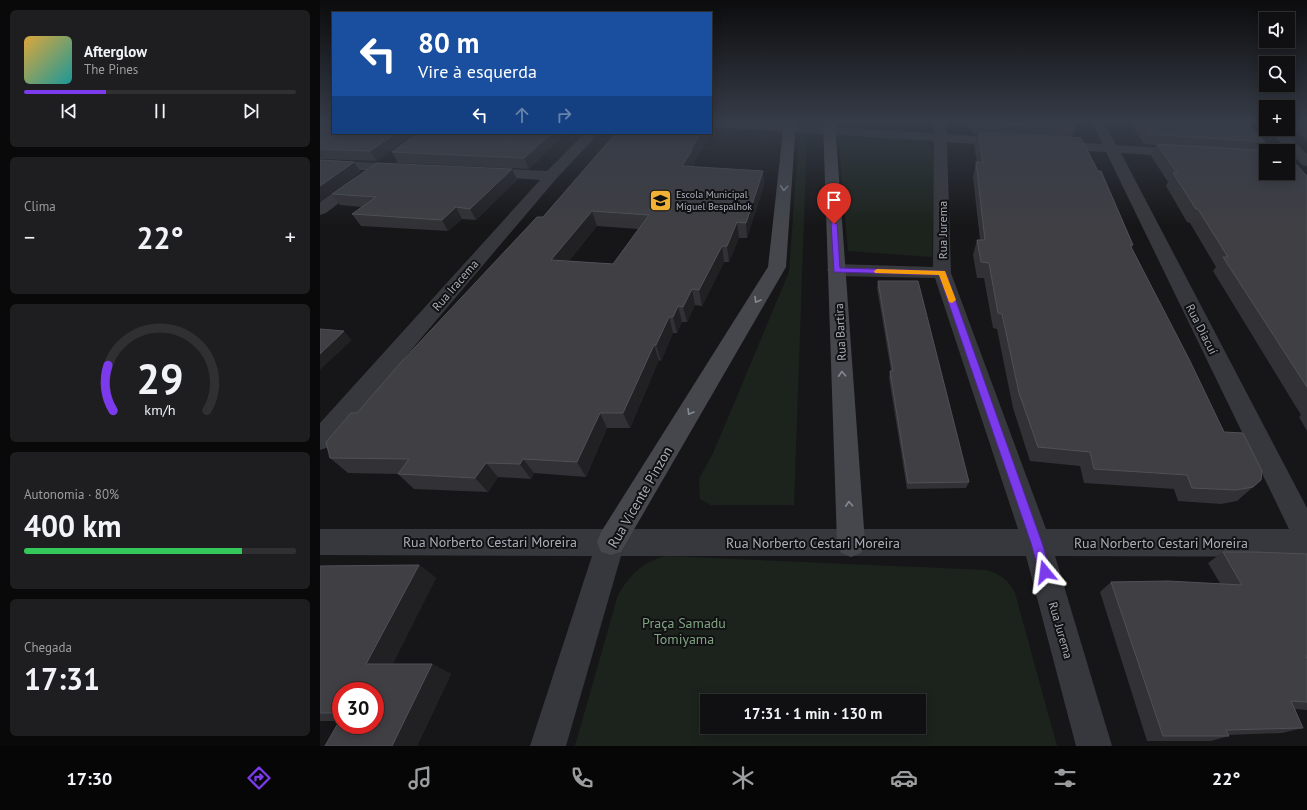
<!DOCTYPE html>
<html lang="pt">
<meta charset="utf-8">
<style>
body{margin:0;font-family:"PT Sans",sans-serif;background:#1e1e20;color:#f1f3f6;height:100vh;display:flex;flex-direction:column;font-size:15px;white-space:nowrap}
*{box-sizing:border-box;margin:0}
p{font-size:13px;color:#9c9d9f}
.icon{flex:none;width:22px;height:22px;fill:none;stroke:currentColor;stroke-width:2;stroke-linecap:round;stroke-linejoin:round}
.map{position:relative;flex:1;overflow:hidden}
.side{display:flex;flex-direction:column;gap:10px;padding:10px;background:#09090a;width:320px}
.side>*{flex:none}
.guide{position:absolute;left:12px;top:12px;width:380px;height:122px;border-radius:0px;box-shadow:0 2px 10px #0003,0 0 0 1px #303032;background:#1a4fa0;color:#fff;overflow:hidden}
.buttons{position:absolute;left:939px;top:12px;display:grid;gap:8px}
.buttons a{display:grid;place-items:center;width:36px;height:36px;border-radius:0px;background:#101012;box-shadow:0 2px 10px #0003,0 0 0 1px #303032;font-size:20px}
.speed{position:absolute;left:12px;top:682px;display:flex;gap:8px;font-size:20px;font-weight:700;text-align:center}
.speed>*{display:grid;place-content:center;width:52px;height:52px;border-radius:50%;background:#101012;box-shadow:0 2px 10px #0003,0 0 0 1px #303032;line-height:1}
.speed .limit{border:6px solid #d22;background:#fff;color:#111}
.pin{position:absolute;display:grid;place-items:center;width:34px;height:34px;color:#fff;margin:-41px -17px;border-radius:50% 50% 50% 0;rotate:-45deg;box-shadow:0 0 4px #0007}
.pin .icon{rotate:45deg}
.me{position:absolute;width:44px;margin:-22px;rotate:344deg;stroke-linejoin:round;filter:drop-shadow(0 0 3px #0008)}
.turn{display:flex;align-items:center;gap:14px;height:84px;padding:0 20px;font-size:18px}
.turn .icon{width:52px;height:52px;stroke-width:2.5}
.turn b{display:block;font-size:28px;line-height:34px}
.lanes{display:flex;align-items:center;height:38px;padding:0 20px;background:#0003;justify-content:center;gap:20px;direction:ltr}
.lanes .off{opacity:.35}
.big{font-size:30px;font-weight:800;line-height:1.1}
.side .tile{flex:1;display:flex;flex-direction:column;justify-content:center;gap:6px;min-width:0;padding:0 14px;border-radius:6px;background:#1e1e20}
.side .dial{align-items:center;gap:0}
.dial svg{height:104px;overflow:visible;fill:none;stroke:#303032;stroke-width:7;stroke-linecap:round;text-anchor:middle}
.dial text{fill:#f1f3f6;stroke:none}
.song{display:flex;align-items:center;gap:12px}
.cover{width:48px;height:48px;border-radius:6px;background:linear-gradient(135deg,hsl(40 70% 55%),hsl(180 70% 35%))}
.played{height:4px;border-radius:2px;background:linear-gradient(90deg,#7c3aed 30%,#303032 30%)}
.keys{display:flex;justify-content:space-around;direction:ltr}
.heat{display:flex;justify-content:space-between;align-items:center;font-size:22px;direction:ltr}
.charge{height:6px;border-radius:3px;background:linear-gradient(90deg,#34c759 80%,#303032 0)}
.trip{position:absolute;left:380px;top:694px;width:226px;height:40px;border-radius:0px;background:#101012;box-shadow:0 2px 10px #0003,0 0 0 1px #303032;font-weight:800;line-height:40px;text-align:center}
.dock{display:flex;height:64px;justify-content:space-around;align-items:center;background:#060607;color:#9c9d9f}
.dock .icon{width:28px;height:28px}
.dock .on{color:#7c3aed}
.dock b{font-size:18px;color:#f1f3f6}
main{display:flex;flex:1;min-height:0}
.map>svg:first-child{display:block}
.green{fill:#1c231d;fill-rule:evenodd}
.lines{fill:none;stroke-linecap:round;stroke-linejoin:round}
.street{fill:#37383d;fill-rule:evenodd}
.secondary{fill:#45474d;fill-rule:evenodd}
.wall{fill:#323236;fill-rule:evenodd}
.shaded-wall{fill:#212124}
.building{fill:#3f3f44;stroke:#4f5156;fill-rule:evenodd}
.oneway{stroke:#858993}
.route{fill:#7c3aed;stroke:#51269a}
.slow{fill:#f59e0b}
.labels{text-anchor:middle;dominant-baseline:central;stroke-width:4;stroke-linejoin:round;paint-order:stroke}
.far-poi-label{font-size:10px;fill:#a8adb8;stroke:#111113;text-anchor:start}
.street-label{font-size:12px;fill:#a8adb8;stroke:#111113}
.near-street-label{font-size:14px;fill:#a8adb8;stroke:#111113}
.near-park-label{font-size:14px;fill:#7fa381;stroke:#111113}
</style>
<main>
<section class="side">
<div class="tile">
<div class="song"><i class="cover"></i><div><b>Afterglow</b><p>The Pines</p></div></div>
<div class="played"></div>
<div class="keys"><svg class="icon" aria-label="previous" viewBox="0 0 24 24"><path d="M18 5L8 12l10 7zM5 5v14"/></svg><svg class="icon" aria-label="pause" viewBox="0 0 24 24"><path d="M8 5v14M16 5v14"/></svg><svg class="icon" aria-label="next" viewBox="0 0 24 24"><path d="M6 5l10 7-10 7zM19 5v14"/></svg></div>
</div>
<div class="tile"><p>Clima</p>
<div class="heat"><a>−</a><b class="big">22°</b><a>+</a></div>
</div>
<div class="tile dial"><svg viewBox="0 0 100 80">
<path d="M14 69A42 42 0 1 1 86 69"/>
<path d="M14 69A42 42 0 0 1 10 34" stroke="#7c3aed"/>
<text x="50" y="56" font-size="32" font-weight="700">29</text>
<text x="50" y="72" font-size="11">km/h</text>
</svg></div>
<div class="tile"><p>Autonomia · 80%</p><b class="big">400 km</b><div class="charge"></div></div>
<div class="tile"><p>Chegada</p><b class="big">17:31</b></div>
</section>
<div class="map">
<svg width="987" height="746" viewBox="0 0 987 746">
<rect width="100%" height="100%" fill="#161618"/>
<path class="green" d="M 519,122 L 607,122 L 607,130 L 519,124 Z
M 479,133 L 487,133 L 474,505 L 391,505 L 380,499 L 379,479 L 394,451 L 469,272 Z
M 518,135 C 536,136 600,135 612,147 C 612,147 615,152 615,153 L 612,257 L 528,251 Z
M 346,556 L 666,570 C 680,574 688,579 695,593 L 737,746 L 255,746 L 298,595 C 311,574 322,562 346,556 ZM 387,701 L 599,701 L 599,727 L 387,727 Z"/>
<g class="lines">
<path class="street" d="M 391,122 L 429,122 L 614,133 L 614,122 L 626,122 L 627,134 L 690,139 L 692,142 L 690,145 L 685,146 L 627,142 L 631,273 L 726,529 L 969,529 L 786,152 L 736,149 L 731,148 L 729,145 L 731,142 L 736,141 L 782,144 L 772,122 L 784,122 L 796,145 L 863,149 L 868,150 L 870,153 L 868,156 L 863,157 L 801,153 L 987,508 L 987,557 L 735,556 L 792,746 L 756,746 L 706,556 L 301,556 L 246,746 L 210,746 L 272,556 L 0,555 L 0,529 L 698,529 L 615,278 L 516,276 L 510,274 L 507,270 L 510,266 L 516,264 L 613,267 L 614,141 L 391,127 Z
M 948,129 L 961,129 L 987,154 L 987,166 L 982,165 Z
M 265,133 L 279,133 L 236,179 L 9,447 L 0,450 L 0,423 L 220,180 L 165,176 L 160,175 L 158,172 L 160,169 L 165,168 L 227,171 Z
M 0,160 L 81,164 L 86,165 L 88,168 L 86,171 L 81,172 L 0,168 Z
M 39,177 L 44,178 L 46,181 L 44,184 L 6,213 L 0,215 L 0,202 L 34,178 Z"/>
<path class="secondary" d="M 464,122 L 476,122 L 466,267 L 301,552 L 291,555 L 281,552 L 277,542 L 281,532 L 448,267 Z
M 503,122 L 515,122 L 545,543 L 541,553 L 531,557 L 521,553 L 517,543 Z"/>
</g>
<path class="wall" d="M 0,122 L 13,133 L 95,133 L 57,161 L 0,159 Z
M 391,122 L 393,122 L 394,129 L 374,162 L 375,164 L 373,167 L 443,171 L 444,185 L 427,238 L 419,238 L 409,262 L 404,262 L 382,306 L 375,305 L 367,322 L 362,322 L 357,333 L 353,333 L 341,361 L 339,360 L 310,428 L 287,428 L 266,477 L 214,473 L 211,479 L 178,477 L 168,492 L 94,489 L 78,474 L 79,474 L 28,473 L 10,458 L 37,413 L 223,217 ZM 277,226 L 318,229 L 293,264 L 249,261 Z
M 646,122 L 752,122 L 755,129 L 752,137 L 813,245 L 812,248 L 904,432 L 933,487 L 917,501 L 901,504 L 858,501 L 854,489 L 764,483 L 760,466 L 710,461 L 693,408 L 677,329 L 673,328 L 664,278 L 657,278 L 653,255 L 657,240 L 660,240 L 653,177 L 656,162 L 657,163 L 654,145 L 657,134 L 653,134 L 651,128 L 647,127 Z
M 809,122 L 926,122 L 945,142 L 940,150 L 958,151 L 946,151 L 987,176 L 987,431 L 979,417 L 981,415 L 893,271 L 896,267 L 870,223 L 867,222 L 846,186 L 848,182 L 831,156 L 836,145 L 824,144 Z
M 968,122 L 987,122 L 987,140 L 968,123 Z
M 246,133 L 209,169 L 78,163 L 72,152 Z
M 192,169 L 197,180 L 156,220 L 142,219 L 128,231 L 41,226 L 32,214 L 43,207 L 20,205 L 12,194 Z
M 558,281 L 649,482 L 646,488 L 587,489 L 569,378 L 570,371 L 571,371 L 557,288 Z
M 903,552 L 987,554 L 987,710 L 975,709 L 983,728 L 962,733 L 908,735 L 909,736 L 891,741 L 827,741 L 780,592 L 791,582 L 900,583 L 888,563 Z
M 99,565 L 116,578 L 72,664 L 112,664 L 131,674 L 97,746 L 5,746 L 20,721 L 0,721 L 0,566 ZM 21,691 L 55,691 L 55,725 L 21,725 Z"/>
<path class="shaded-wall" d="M 391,122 L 393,122 L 394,129 L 374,162 L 375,164 L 365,181 L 362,166 L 370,150 L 381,133 L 391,133 Z
M 76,133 L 95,133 L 57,161 L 50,151 Z
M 232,133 L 246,133 L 209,169 L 204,158 Z
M 34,162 L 41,172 L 0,202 L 0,186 Z
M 192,169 L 197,180 L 156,220 L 150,209 Z
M 443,171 L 444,185 L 427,238 L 426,223 Z
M 136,207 L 142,219 L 128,231 L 122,220 Z
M 272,211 L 277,226 L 238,275 L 231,260 Z
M 417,222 L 419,238 L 409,262 L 407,246 Z
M 402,246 L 404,262 L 382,306 L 379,290 Z
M 372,289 L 375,305 L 367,322 L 363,307 Z
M 358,306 L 362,322 L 357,333 L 353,317 Z
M 349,317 L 353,333 L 341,361 L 336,345 Z
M 24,331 L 32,340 L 0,370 L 0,354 Z
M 334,345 L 339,360 L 310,428 L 303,413 Z
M 280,413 L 287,428 L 266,477 L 257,462 Z
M 203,459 L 214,473 L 211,479 L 200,464 Z
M 166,463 L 178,477 L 168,492 L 155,478 Z
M 99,565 L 116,578 L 68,674 L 46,664 Z
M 112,664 L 131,674 L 97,746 L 72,746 Z"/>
<path class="building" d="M 0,122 L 13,122 L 13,133 L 76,133 L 50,151 L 0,149 Z
M 655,122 L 752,122 L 755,129 Z
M 820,122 L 926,122 L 945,142 L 828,134 Z
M 658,132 L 761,138 L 778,171 L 781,171 L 813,245 L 810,245 L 869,359 L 904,432 L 923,433 L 942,471 L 941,480 L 933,487 L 916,490 L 872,488 L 867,475 L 774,469 L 770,452 L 718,447 L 699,393 L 682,314 L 678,313 L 669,263 L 661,262 L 657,240 L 665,240 L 656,162 L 663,163 Z
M 98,133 L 232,133 L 204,158 L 72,152 Z
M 296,133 L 381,133 L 370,150 L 372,150 L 362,166 L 443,171 L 426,223 L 417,222 L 407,246 L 402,246 L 379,290 L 372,289 L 363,307 L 358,306 L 353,317 L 349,317 L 336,345 L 334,345 L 303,413 L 280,413 L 257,462 L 203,459 L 200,464 L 166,463 L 155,478 L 78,474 L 89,459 L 10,458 L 6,442 L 31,413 L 37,413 L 82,361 L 217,217 L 223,217 ZM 272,211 L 329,215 L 293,264 L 231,260 Z
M 837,144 L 954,151 L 956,149 L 958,151 L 946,151 L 946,173 L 968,173 L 968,162 L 974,162 L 987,176 L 987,387 L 903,257 L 908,257 L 878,209 L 876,209 L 853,173 L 857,173 Z
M 0,160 L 34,162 L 0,186 Z
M 57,163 L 192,169 L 150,209 L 136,207 L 122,220 L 32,214 L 56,197 L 12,194 Z
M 558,281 L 598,281 L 649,482 L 588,483 L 570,371 L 573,371 Z
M 0,329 L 24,331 L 0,354 Z
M 903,552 L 934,552 L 987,554 L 987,656 L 986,656 L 987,659 L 987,702 L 971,701 L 983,728 L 906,730 L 909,736 L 843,736 L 791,582 L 848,581 L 922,585 Z
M 99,565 L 46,664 L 112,664 L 72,746 L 5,746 L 21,718 L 21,725 L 55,725 L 55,691 L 21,691 L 21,713 L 0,713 L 0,566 Z"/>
<defs><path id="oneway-chevron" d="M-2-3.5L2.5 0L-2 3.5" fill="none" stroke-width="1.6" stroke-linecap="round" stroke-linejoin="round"/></defs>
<g class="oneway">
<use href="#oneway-chevron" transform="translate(464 188) rotate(95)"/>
<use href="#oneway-chevron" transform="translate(437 300) rotate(121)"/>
<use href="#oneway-chevron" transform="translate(522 374) rotate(-93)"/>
<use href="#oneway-chevron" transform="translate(370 412) rotate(121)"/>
<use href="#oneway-chevron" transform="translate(529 504) rotate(-93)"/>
</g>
<linearGradient id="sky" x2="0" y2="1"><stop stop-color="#0c0c0d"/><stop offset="0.54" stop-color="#363c48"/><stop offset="1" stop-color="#363c48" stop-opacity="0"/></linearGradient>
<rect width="987" height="226" fill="url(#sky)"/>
<path class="route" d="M 511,222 L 517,224 L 520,268 L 622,271 L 626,273 L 722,543 L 731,572 L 729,576 L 725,578 L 721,576 L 719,572 L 711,543 L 619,275 L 514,272 Z"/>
<path class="slow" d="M 557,269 L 625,271 L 636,300 L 632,303 L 629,302 L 619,275 L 555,273 L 554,271 Z"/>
<defs>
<symbol id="school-square" viewBox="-11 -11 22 22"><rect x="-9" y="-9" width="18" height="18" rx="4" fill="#f2b134" stroke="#111113"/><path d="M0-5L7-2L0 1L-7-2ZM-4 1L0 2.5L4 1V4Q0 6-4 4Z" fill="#111"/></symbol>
</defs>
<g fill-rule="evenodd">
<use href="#school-square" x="328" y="188" width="25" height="25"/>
</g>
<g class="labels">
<g class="far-poi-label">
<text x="356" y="194">Escola Municipal<tspan x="356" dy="12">Miguel Bespalhok</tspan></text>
</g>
<g class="street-label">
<text transform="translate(622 230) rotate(-90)">Rua Jurema</text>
<text transform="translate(135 285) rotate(-49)">Rua Iracema</text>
<text transform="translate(882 329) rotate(63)">Rua Diacuí</text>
<text transform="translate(520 332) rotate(-93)">Rua Bartira</text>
<text transform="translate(741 630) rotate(74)">Rua Jurema</text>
</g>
<g class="near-street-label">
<text transform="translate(320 497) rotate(-60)">Rua Vicente Pinzon</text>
<text x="170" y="542">Rua Norberto Cestari Moreira</text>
<text x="493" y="543">Rua Norberto Cestari Moreira</text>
<text x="841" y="543">Rua Norberto Cestari Moreira</text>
</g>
<g class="near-park-label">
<text x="364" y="623">Praça Samadu<tspan x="364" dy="16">Tomiyama</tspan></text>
</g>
</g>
</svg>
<div class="buttons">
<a><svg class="icon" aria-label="sound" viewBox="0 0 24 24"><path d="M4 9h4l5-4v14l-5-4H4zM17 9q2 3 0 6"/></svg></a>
<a><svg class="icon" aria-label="search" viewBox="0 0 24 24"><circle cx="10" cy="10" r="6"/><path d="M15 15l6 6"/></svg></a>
<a>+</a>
<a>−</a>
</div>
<div class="speed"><div class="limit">30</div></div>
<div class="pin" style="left:514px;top:224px;background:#d93025"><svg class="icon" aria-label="arrive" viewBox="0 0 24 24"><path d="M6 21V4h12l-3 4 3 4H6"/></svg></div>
<svg class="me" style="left:725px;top:572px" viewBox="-20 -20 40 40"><path d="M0-17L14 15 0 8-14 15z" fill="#7c3aed" stroke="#fff" stroke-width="4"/></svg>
<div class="trip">17:31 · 1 min · 130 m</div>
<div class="guide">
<div class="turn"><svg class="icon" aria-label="left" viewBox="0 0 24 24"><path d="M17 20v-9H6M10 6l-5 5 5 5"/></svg><div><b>80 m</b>Vire à esquerda</div></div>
<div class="lanes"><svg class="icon" aria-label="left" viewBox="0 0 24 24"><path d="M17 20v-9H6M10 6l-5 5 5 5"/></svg><svg class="icon off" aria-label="ahead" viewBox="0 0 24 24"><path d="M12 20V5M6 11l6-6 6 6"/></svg><svg class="icon off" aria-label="right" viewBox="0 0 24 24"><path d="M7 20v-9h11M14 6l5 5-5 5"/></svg></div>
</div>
</div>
</main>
<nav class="dock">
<b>17:30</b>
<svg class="icon on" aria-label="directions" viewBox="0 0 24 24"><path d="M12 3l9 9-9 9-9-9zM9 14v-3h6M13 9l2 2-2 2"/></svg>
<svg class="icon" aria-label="music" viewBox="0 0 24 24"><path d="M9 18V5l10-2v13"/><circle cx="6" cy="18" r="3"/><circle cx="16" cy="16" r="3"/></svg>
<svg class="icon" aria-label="phone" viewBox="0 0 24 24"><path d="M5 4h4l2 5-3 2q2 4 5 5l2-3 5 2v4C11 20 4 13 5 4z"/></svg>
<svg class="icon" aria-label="climate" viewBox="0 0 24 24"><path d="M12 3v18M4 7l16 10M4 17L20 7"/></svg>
<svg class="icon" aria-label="car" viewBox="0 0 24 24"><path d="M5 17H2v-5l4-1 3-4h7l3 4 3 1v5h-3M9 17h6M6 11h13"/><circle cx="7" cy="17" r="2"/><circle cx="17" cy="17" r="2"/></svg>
<svg class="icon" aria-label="filters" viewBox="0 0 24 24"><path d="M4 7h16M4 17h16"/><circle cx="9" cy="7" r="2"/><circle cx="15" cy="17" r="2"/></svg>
<b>22°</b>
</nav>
